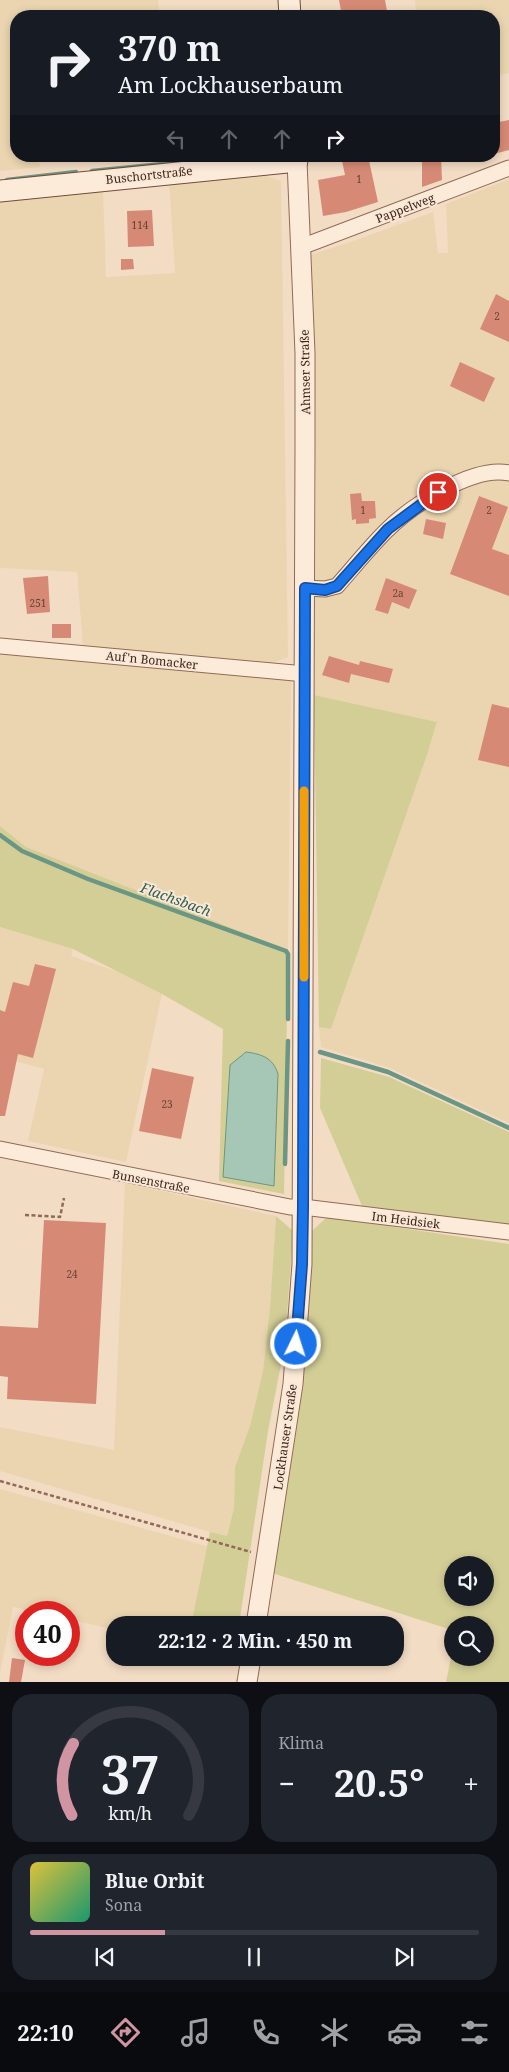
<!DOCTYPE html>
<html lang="de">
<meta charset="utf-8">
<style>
body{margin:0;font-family:"Noto Serif",serif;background:#20242c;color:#f1f3f6;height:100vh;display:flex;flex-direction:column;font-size:19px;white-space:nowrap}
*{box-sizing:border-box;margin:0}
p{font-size:16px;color:#9ea1a6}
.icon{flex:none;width:28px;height:28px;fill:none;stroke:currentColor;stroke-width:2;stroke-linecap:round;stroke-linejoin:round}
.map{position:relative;height:1682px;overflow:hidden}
.details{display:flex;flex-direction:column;gap:12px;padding:12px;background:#0d0f14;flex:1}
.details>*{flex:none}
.top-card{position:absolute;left:10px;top:10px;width:490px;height:152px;border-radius:20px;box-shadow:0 2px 8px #0003;background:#171b24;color:#f1f3f6;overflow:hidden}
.fabs{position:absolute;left:444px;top:1556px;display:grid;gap:10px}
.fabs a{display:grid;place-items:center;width:50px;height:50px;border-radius:50%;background:#171b24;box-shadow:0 2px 8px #0003;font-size:25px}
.speed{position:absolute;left:15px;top:1601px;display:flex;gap:10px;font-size:25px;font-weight:700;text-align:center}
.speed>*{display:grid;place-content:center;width:65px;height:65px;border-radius:50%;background:#171b24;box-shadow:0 2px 8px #0003;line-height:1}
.speed .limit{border:8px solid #d22;background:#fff;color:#111}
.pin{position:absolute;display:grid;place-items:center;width:42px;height:42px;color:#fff;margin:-21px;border:2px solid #fff;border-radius:50%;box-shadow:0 1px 5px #0007}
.me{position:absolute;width:55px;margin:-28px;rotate:4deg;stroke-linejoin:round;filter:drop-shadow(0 0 4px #0008)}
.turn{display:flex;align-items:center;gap:18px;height:105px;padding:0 25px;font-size:22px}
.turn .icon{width:65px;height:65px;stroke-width:2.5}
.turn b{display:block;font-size:35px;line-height:42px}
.lanes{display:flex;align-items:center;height:48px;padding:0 25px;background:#0003;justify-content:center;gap:25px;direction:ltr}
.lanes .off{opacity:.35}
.big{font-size:38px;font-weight:700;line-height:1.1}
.details .card{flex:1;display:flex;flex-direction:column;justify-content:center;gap:8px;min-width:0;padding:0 18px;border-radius:20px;background:#20242c}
.details .dial{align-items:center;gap:0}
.dial svg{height:130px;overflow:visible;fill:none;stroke:#363941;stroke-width:7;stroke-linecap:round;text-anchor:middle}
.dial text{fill:#f1f3f6;stroke:none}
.song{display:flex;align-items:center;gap:15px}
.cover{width:60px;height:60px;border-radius:8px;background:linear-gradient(135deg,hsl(50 70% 55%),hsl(160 70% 35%))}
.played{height:5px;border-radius:2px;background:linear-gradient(90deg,#d094a2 30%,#363941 30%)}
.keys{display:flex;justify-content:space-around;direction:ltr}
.heat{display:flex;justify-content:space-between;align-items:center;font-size:28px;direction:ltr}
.details .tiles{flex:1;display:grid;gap:12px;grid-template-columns:1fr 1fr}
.card:last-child{grid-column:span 2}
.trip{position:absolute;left:106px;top:1616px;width:298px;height:50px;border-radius:20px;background:#171b24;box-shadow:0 2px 8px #0003;font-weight:700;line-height:50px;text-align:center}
.tabs{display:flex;height:80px;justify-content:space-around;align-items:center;background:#090b0e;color:#9ea1a6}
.tabs .icon{width:35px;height:35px}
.tabs .current{color:#d094a2}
.tabs b{font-size:22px;color:#f1f3f6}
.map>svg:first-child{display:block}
.farmland{fill:#ead5b0}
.green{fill:#d3ce96;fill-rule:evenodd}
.water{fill:#a6c6b6;stroke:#6b9683}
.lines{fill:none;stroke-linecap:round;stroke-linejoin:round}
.stream{stroke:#6b9683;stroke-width:4.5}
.building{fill:#d68a75}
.minor-casing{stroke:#916a57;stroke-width:17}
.tertiary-casing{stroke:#916a57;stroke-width:21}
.secondary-casing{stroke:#734b3b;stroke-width:23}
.path{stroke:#916a57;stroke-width:2.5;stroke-dasharray:4 2.5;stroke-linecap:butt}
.minor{stroke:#fdebd9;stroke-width:15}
.tertiary{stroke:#fdebd9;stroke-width:19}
.secondary{stroke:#fdebd9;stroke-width:21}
.route-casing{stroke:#114b97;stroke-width:12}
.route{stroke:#1a73e8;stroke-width:9}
.slow{stroke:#f59e0b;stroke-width:9}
.labels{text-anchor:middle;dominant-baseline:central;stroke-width:4;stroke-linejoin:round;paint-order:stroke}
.number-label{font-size:10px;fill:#654033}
.street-label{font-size:12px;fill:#3f271d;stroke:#fae7d5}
.water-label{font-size:14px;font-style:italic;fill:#2b6152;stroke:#fae7d5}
</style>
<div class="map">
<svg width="509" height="1682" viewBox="0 0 509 1682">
<rect width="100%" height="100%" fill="#f3dcc4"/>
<path class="farmland" d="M 0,0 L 158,0 L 160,16 L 16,16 L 16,156 L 38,156 L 40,167 L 0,171 Z
M 415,0 L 509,0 L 509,73 L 494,76 L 494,16 L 416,16 Z
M 257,173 L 281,181 L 288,657 L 267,665 L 83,646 L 77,572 L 0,568 L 0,200 L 103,190 L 106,277 L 175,273 L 169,180 Z
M 509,179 L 509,1123 L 390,1068 L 321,1047 L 319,1027 L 331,1029 L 427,755 L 437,722 L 314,695 L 316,482 L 310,255 L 359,239 L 433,212 L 438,253 L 448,253 L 446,204 Z
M 0,650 L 291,679 L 288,950 L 25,847 L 2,828 L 0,826 Z
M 0,927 L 73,949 L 71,956 L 119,972 L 162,994 L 126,1162 L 28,1141 L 44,1069 L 0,1057 Z
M 125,1183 L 276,1216 L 270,1308 L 263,1371 L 250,1426 L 235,1467 L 234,1508 L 227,1537 L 0,1471 L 0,1427 L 114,1450 Z
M 0,1489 L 207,1546 L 191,1625 L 115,1625 L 115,1630 L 69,1619 L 69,1612 L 37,1612 L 13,1607 L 0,1673 Z"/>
<path class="green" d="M 314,695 L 437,722 L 427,755 L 331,1029 L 319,1027 Z
M 0,826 L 26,847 L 288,950 L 284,1194 L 219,1181 L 223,1029 L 162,994 L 73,949 L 0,927 Z
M 321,1058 L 389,1077 L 509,1132 L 509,1225 L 362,1206 L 320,1108 Z
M 276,1216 L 293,1231 L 285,1344 L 268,1431 L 239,1625 L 191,1625 L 210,1532 L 227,1536 L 234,1508 L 235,1467 L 250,1426 L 263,1371 L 270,1308 Z
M 327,1217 L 509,1244 L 509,1682 L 446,1682 L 452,1653 L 452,1658 L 485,1658 L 485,1625 L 452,1625 L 452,1630 L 272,1573 L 302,1363 L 312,1231 ZM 452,1565 L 485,1565 L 485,1598 L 452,1598 Z"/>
<path class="water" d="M 246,1052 C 262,1054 273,1058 278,1074 L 274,1186 L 223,1177 L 230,1065 Z"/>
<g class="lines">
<path class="stream" d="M 92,171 L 203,160
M 7,180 L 76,172
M 0,835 L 22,851 L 88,879 L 286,951 L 288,954 L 288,1019
M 320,1052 L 388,1072 L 509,1128
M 285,1164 L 288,1041"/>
</g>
<path class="building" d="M 339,0 L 385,0 L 388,16 L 342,16 Z
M 509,120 L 509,150 L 494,154 L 494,123 Z
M 341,156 L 368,156 L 378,202 L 346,212 L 323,216 L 318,180 L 345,175 Z
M 422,156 L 441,156 L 442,180 L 422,187 Z
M 152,210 L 154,246 L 128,247 L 127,211 Z
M 121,259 L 133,259 L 134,269 L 121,270 Z
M 496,294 L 509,301 L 509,342 L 480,329 Z
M 460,362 L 495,378 L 484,402 L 450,386 Z
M 361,493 L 362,501 L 375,501 L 376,518 L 369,519 L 369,523 L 356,524 L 356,519 L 352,520 L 350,494 Z
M 479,496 L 508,507 L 492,549 L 509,555 L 509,596 L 450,574 Z
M 426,519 L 446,523 L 443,539 L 423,534 Z
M 48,576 L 50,612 L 27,614 L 23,578 Z
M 386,578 L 417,590 L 409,609 L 392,602 L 388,614 L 375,610 Z
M 52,624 L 71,624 L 71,638 L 52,638 Z
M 329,656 L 359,665 L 360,661 L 393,669 L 389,683 L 351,674 L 349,683 L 322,675 Z
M 492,704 L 509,708 L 509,767 L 478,760 Z
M 35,964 L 56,969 L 33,1058 L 18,1054 L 5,1116 L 0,1116 L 0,1010 L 5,1012 L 13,982 L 29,986 Z
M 152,1068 L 194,1077 L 181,1139 L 139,1131 Z
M 44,1220 L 106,1223 L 96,1404 L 7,1399 L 8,1377 L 0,1376 L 0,1326 L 38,1328 Z
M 12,1658 L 25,1660 L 21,1682 L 9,1682 Z"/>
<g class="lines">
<defs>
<path id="minor" d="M 301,247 L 509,168
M 305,588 L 325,589 L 337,586 C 353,568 369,548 386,531 C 411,506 473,465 509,473
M 0,646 L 305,674
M 0,1149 L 290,1207 L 303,1207 L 509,1232"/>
<path id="tertiary" d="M 256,1625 L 293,1384 L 302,1264 L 305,447 L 305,353 L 297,161
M 247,1682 L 251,1658"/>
<path id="secondary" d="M 289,0 L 290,16
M 0,191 L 297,161 L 297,156"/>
</defs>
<use href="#minor" class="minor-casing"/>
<use href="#tertiary" class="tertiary-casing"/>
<use href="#secondary" class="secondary-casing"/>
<path class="path" d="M 25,1215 L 60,1217 L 64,1198
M 0,1481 L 251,1552"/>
<use href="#minor" class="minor"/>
<use href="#tertiary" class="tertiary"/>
<use href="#secondary" class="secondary"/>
</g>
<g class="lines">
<defs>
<path id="route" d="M 296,1344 L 302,1264 L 303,1207 L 305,588 L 325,590 L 337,586 L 388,529 L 438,492"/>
</defs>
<use href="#route" class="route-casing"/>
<use href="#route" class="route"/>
<path class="slow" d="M 304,977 L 304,791"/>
</g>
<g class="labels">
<g class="number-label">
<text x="359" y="179">1</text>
<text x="140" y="225">114</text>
<text x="497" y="316">2</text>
<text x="363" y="510">1</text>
<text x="489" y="510">2</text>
<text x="398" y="593">2a</text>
<text x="38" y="603">251</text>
<text x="167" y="1104">23</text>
<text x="72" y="1274">24</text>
</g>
<g class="street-label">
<text transform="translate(149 175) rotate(-6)">Buschortstraße</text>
<text transform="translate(405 208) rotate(-21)">Pappelweg</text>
<text transform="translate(305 372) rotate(-91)">Ahmser Straße</text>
<text transform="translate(152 660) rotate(6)">Auf'n Bomacker</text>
<text transform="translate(151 1181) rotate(11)">Bunsenstraße</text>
<text transform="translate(406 1220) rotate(7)">Im Heidsiek</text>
<text transform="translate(285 1437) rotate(-82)">Lockhauser Straße</text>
</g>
<g class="water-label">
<text transform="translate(176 899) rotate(20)">Flachsbach</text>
</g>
</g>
</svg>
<div class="fabs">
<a><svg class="icon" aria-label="sound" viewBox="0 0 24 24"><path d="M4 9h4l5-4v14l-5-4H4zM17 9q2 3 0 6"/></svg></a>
<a><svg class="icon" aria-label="search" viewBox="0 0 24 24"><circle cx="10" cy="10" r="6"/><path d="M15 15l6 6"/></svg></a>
</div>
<div class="speed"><div class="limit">40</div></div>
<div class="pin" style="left:438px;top:492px;background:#d93025"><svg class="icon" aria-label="arrive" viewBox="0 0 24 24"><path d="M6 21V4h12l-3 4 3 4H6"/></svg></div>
<svg class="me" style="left:296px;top:1344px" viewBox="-20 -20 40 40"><circle r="17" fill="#1a73e8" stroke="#fff" stroke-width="3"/><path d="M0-11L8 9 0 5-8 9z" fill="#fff"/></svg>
<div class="trip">22:12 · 2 Min. · 450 m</div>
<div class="top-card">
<div class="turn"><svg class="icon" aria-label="right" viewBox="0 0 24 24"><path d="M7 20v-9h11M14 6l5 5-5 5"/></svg><div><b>370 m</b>Am Lockhauserbaum</div></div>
<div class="lanes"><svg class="icon off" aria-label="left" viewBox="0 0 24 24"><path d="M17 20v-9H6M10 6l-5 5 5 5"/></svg><svg class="icon off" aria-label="ahead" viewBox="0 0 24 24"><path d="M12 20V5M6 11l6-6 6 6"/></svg><svg class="icon off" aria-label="ahead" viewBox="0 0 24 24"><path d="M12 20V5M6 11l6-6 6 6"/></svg><svg class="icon" aria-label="right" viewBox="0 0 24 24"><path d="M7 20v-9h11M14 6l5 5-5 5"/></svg></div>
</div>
</div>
<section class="details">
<div class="tiles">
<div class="card dial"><svg viewBox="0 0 100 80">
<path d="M14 69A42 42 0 1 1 86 69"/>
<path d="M14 69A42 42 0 0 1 15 25" stroke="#d094a2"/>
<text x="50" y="56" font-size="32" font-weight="700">37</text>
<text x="50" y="72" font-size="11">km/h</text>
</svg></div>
<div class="card"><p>Klima</p>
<div class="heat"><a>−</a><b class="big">20.5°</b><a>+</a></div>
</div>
<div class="card">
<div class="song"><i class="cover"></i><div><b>Blue Orbit</b><p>Sona</p></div></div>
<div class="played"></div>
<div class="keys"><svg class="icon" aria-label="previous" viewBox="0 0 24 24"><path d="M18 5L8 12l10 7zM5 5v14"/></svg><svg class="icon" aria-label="pause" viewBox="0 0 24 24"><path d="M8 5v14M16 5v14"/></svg><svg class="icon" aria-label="next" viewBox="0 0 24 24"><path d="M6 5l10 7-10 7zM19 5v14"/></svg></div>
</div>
</div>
</section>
<nav class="tabs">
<b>22:10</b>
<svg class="icon current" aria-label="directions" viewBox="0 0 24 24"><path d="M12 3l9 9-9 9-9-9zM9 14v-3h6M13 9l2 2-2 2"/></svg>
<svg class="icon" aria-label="music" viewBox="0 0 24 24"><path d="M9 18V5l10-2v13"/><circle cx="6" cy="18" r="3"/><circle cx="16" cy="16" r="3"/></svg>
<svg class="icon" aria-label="phone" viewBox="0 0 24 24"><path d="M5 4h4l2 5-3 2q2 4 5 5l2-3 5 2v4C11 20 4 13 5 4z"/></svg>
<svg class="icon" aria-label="climate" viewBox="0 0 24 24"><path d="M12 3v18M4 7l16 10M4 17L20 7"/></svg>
<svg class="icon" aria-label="car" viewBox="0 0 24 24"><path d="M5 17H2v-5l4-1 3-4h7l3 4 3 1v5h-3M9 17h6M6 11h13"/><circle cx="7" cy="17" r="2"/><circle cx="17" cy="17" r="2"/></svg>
<svg class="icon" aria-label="filters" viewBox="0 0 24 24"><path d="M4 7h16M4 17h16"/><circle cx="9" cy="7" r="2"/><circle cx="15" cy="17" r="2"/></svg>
</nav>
